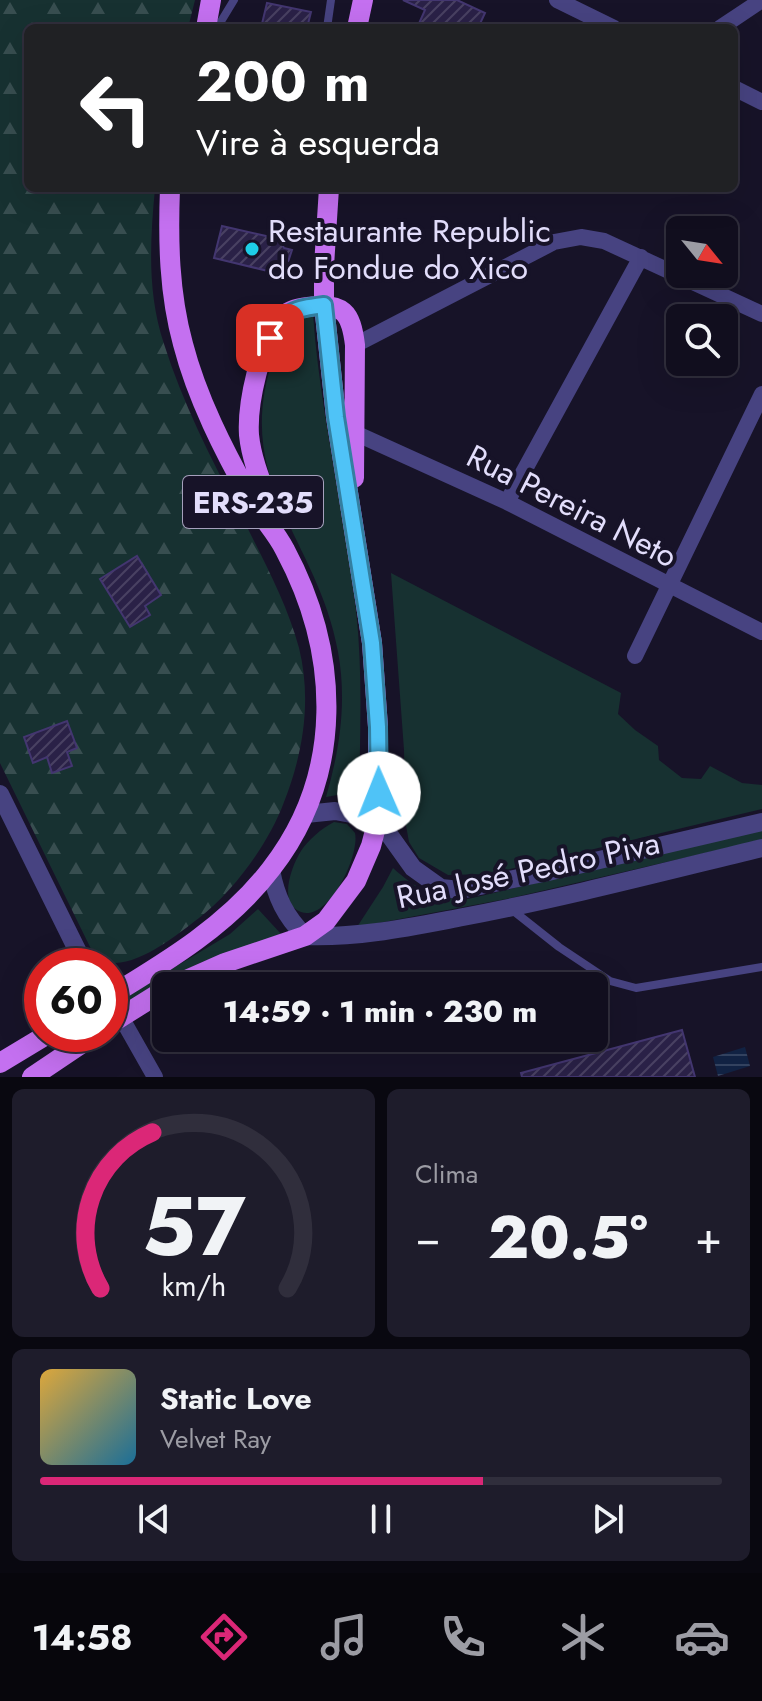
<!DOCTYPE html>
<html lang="pt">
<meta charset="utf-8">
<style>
body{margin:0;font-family:Jost,sans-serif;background:#1e1c2b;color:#f1f3f6;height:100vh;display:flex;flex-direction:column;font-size:30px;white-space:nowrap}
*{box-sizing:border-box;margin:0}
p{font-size:26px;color:#9c9ca4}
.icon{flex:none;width:44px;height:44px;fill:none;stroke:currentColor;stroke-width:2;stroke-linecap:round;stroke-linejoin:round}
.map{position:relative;height:1077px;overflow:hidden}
.sheet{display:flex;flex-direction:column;gap:12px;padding:12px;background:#090810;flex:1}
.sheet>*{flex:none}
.banner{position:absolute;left:24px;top:24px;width:714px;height:168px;border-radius:12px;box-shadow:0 8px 32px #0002,0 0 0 2px #302e3c;background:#202124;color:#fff;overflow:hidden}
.needle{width:52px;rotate:120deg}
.controls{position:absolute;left:666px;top:216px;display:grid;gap:16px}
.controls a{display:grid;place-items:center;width:72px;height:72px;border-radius:12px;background:#110e1e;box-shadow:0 8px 32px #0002,0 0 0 2px #302e3c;font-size:40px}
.speed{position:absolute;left:24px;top:948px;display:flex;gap:16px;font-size:40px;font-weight:700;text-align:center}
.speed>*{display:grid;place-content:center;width:104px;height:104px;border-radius:50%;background:#110e1e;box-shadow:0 8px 32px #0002,0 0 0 2px #302e3c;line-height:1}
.speed .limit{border:12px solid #d22;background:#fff;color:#111}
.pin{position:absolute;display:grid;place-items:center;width:68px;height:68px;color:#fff;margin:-34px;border-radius:16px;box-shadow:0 4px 12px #0006}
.me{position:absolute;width:88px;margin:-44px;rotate:359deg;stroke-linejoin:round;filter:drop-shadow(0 0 6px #0008)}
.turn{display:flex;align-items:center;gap:28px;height:168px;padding:0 40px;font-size:36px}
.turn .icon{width:104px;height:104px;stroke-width:2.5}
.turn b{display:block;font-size:56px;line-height:68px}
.big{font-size:60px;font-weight:800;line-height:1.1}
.sheet .tile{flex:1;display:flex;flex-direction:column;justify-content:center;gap:12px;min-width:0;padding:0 28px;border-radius:12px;background:#1e1c2b}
.sheet .dial{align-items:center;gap:0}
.dial svg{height:208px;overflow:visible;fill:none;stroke:#302e3c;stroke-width:7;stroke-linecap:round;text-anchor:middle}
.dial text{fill:#f1f3f6;stroke:none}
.song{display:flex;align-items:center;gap:24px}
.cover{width:96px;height:96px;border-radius:12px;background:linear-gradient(135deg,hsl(40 70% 55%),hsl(200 70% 35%))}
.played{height:8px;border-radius:4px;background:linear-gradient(90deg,#db2777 65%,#302e3c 65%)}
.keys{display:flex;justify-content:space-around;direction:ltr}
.heat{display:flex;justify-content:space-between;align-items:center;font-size:44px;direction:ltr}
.sheet .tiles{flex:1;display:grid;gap:12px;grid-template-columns:1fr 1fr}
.tile:last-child{grid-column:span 2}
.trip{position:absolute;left:152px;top:972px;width:456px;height:80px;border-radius:12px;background:#110e1e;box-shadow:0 8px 32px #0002,0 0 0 2px #302e3c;font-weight:800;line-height:80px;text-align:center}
.tabs{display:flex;height:128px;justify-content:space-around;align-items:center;background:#07060c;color:#9c9ca4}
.tabs .icon{width:56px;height:56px}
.tabs .selected{color:#db2777}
.tabs b{font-size:36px;color:#f1f3f6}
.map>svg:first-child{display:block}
.grass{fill:#173131}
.forest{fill:url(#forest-firs)}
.water{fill:url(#water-rules)}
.building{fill:url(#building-hatch);stroke:#433670;stroke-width:2}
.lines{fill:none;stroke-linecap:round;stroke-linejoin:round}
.service{stroke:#474381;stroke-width:8}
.minor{stroke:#474381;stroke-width:16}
.tertiary{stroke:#474381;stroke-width:18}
.primary{stroke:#c470f0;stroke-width:20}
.route-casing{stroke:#337fa1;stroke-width:20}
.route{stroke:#4fc3f7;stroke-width:14}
.poi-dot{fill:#1ecde7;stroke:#171328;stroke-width:3}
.labels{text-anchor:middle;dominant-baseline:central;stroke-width:8;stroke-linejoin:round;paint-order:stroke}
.shield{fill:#171328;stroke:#a5a0bc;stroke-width:2}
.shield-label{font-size:30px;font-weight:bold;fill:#e2ddfb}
.poi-label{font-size:32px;fill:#e2ddfb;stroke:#171328;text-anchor:start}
.street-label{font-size:32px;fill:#e2ddfb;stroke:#171328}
</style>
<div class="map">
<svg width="762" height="1077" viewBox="0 0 762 1077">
<defs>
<pattern id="forest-firs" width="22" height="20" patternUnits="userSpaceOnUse" patternTransform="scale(2)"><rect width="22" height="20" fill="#173131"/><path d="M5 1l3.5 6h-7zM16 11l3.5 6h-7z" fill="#384e50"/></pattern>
<pattern id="water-rules" width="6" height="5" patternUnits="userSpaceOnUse" patternTransform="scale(2)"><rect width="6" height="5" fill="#112243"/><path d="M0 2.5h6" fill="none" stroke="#33425f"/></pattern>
<pattern id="building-hatch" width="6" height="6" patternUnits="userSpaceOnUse" patternTransform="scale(2)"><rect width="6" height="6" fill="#2a2147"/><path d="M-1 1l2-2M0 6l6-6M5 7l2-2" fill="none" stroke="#494162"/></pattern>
</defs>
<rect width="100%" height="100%" fill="#171328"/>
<path class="grass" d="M 313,314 C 320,414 345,510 356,610 C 363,673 360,736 359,799 L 343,794 L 326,797 C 340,749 347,701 338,652 C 318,539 230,482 274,356 C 281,335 290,317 313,314 Z
M 391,573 L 621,693 L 618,714 L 635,730 L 658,746 L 659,760 L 682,778 L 701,779 L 710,766 L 742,783 L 762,785 L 762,809 L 489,874 L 448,875 L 419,858 L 409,842 L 405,820 L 404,750 Z
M 334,822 L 347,824 L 355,833 C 360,855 329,922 301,912 C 277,904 292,865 301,851 C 309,839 321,829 334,822 Z
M 762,830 L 762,839 L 744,844 L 511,898 L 357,927 L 383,887 L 393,868 C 416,889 436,900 468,899 Z
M 258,909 L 282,935 L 202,962 L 158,983 L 110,1015 L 110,1006 L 230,934 Z"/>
<path class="forest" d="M 0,0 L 195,0 L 188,28 L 28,28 L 28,188 L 155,188 C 150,241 147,293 164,344 C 185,410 217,470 249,531 C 268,569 288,607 299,648 C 312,700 303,754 284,802 C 269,843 234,891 199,918 C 175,936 122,981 94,955 L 0,763 Z"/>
<path class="water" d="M 745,1047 L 750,1066 L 718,1076 L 713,1057 Z"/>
<path class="building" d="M 403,0 L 457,0 L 485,13 L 478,28 L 417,28 L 425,10 Z
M 267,3 L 311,12 L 307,28 L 261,28 Z
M 222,226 L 279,239 L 284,248 L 292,250 L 286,268 L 270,264 L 268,271 L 214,258 Z
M 137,556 L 161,595 L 145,606 L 150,615 L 130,627 L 100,579 Z
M 67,721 L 77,748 L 67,752 L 72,766 L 52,773 L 47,757 L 33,763 L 24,737 Z
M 682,1030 L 695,1077 L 522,1077 L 521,1073 Z"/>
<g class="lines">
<path class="service" d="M 217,28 L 234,0
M 327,28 L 331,0
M 511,909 L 559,947 L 610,981 L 636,988 L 762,967"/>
<path class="minor" d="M 557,0 L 614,28
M 720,28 L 762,0
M 734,88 L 762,102
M 355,345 L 554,242 L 581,237 L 604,241 L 762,314
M 355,433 L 507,502 L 762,632
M 507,502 L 641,257
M 635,656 L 762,394
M 121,1017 L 155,1077"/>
<path class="tertiary" d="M 0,794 L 85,966
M 306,814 L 335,811 L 378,819 L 413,868 L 441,888 L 460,890 L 548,872 L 762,822
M 271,870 C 276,897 285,916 305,936 C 359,938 410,927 463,917 C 563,898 663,872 762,848"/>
<path class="primary" d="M 206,28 L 211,0
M 357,28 L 363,0
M 276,523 C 267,495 252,465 249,435 C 247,404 260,343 281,318 C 288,310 298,308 308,307 C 343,302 351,312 355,345 L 354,478
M 173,986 L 225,963 L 305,936 L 326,921 L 356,881 L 371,846 L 378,819 L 378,727 L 372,643 L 336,417 L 324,305 L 324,266 L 329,188
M 110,996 C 168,961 229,924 271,869 C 345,774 340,653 285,550 C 276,532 261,517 251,499 C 224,451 197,398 183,344 C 169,293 168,241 170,188
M 110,1024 L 166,989
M 0,1063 L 48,1034
M 32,1077 L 96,1034"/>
</g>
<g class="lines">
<defs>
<path id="route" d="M 270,338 C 286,310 293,309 324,305 L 336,417 L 372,643 L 378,727 L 379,793"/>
</defs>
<use href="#route" class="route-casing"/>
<use href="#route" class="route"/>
</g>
<circle class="poi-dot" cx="252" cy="249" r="8"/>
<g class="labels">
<rect class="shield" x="183" y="476" width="140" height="52" rx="6"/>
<g class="shield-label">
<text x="253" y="502">ERS-235</text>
</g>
<g class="poi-label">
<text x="268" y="231">Restaurante Republic<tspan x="268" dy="37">do Fondue do Xico</tspan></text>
</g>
<g class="street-label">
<text transform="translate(572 506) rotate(27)">Rua Pereira Neto</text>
<text transform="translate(528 870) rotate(-12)">Rua José Pedro Piva</text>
</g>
</g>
</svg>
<div class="controls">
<a><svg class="needle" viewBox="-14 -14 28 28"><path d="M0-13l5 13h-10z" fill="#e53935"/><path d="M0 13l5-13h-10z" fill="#9c9ca4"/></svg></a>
<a><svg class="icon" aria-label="search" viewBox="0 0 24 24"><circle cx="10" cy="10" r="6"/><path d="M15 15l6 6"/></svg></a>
</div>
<div class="speed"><div class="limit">60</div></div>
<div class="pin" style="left:270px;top:338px;background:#d93025"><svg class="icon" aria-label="arrive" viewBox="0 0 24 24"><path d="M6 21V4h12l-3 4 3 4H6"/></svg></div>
<svg class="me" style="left:379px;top:793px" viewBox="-20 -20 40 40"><circle r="19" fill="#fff"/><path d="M0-13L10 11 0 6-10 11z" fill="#4fc3f7"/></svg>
<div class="trip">14:59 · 1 min · 230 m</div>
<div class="banner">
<div class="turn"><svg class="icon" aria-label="left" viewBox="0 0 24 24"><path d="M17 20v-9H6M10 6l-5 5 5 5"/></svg><div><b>200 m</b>Vire à esquerda</div></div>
</div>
</div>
<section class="sheet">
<div class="tiles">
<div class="tile dial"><svg viewBox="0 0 100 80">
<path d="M14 69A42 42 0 1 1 86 69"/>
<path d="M14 69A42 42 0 0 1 34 9" stroke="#db2777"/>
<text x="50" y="56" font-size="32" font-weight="700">57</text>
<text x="50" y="72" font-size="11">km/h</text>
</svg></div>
<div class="tile"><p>Clima</p>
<div class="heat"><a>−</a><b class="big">20.5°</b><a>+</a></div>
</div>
<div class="tile">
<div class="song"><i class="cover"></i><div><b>Static Love</b><p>Velvet Ray</p></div></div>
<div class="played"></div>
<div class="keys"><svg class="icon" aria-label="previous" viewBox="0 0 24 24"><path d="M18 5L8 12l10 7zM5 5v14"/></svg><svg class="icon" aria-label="pause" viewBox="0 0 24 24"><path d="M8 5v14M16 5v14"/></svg><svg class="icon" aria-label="next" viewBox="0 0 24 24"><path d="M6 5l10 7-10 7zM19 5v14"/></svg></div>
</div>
</div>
</section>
<nav class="tabs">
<b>14:58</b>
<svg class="icon selected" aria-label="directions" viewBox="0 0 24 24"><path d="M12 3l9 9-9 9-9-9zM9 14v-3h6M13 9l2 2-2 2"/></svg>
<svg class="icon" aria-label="music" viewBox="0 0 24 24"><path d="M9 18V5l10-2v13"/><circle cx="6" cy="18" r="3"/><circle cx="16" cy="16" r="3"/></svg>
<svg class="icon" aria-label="phone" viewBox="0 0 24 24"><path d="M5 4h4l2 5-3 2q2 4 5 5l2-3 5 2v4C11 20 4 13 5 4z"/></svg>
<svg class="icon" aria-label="climate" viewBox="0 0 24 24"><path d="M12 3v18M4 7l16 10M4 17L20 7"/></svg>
<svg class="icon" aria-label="car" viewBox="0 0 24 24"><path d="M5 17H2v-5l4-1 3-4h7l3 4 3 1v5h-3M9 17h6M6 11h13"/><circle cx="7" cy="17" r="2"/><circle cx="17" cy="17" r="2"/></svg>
</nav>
